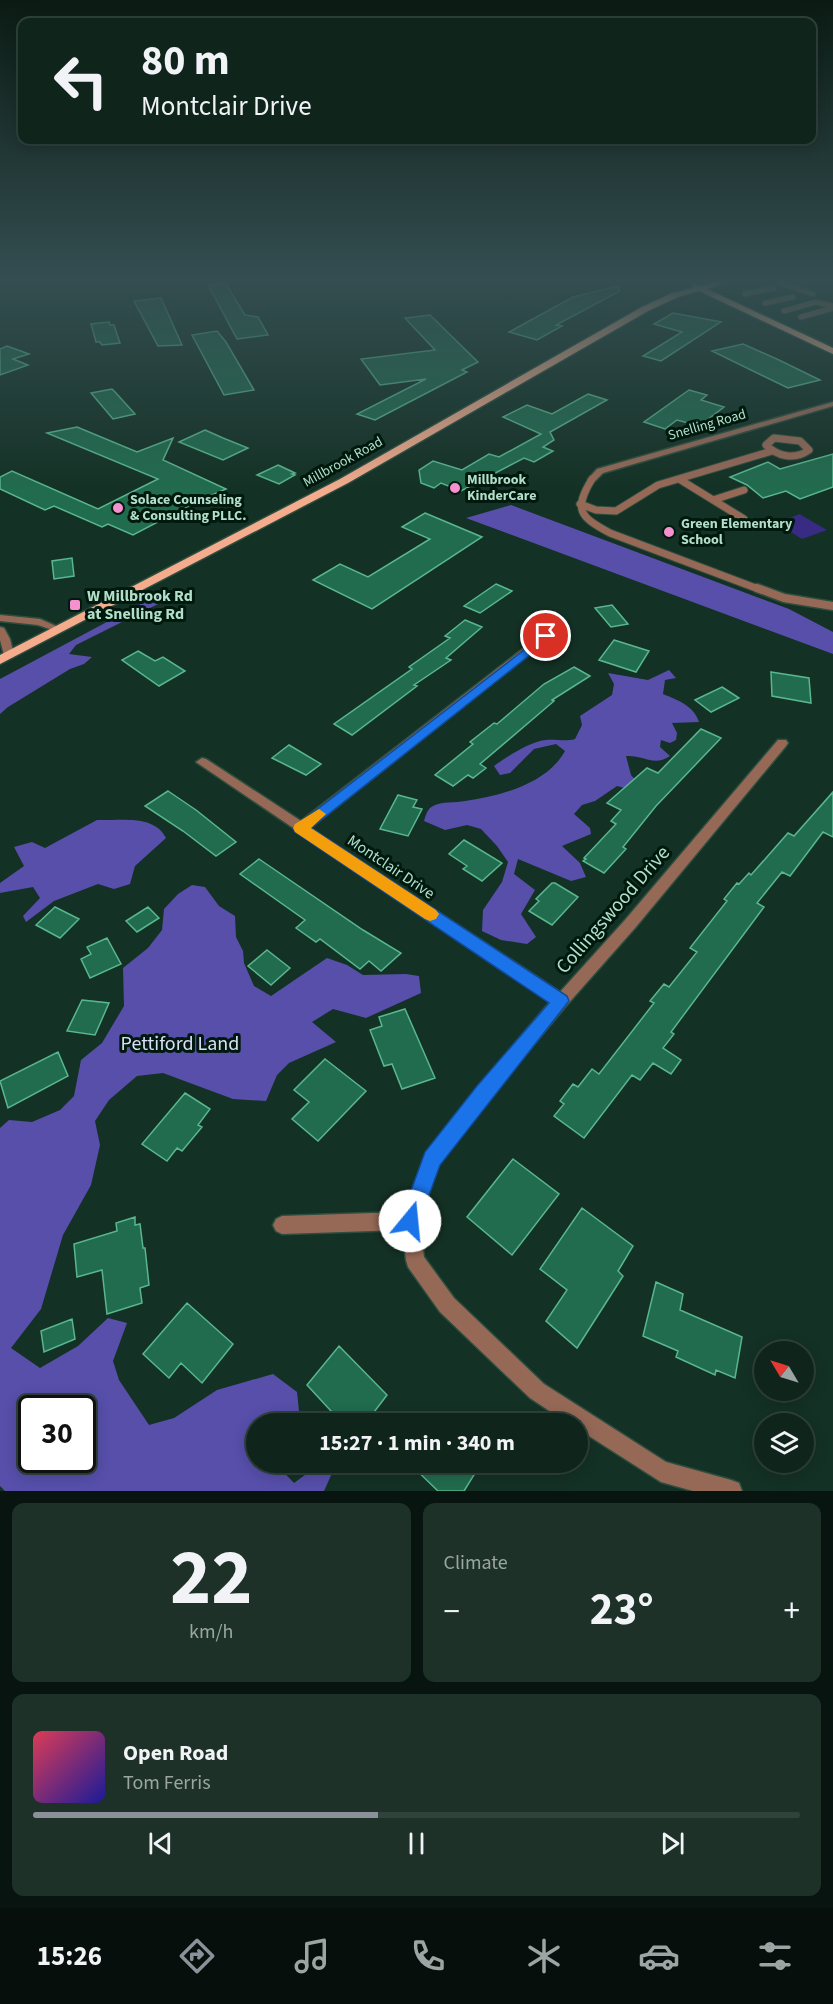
<!DOCTYPE html>
<meta charset="utf-8">
<style>
body{margin:0;font-family:"Source Sans 3",sans-serif;background:#1d3129;color:#f1f3f6;height:100vh;display:flex;flex-direction:column;font-size:22px;white-space:nowrap}
*{box-sizing:border-box;margin:0}
p{font-size:20px;color:#9ba5a3}
.icon{flex:none;width:33px;height:33px;fill:none;stroke:currentColor;stroke-width:2;stroke-linecap:round;stroke-linejoin:round}
.map{position:relative;height:1491px;overflow:hidden}
.side{display:flex;flex-direction:column;gap:12px;padding:12px;background:#08140f;flex:1}
.side>*{flex:none}
.banner{position:absolute;left:18px;top:18px;width:798px;height:126px;border-radius:12px;box-shadow:0 3px 15px #0003,0 0 0 2px #2f423b;background:#0f251c;color:#f1f3f6;overflow:hidden}
.needle{width:39px;rotate:308deg}
.buttons{position:absolute;left:754px;top:1341px;display:grid;gap:12px}
.buttons a{display:grid;place-items:center;width:60px;height:60px;border-radius:50%;background:#0f251c;box-shadow:0 3px 15px #0003,0 0 0 2px #2f423b;font-size:30px}
.speed{position:absolute;left:18px;top:1395px;display:flex;gap:12px;font-size:30px;font-weight:700;text-align:center}
.speed>*{display:grid;place-content:center;width:78px;height:78px;border-radius:50%;background:#0f251c;box-shadow:0 3px 15px #0003,0 0 0 2px #2f423b;line-height:1}
.speed .limit{border:3px solid #111;border-radius:9px;background:#fff;color:#111}
.pin{position:absolute;display:grid;place-items:center;width:51px;height:51px;color:#fff;margin:-26px;border:3px solid #fff;border-radius:50%;box-shadow:0 2px 6px #0007}
.me{position:absolute;width:66px;margin:-33px;rotate:17deg;stroke-linejoin:round;filter:drop-shadow(0 0 4px #0008)}
.turn{display:flex;align-items:center;gap:21px;height:126px;padding:0 24px;font-size:27px}
.turn .icon{width:78px;height:78px;stroke-width:2.5}
.turn b{display:block;font-size:42px;line-height:51px}
.big{font-size:45px;font-weight:700;line-height:1.1}
.side .widget{flex:1;display:flex;flex-direction:column;justify-content:center;gap:9px;min-width:0;padding:0 21px;border-radius:12px;background:#1d3129}
.side .dial{align-items:center;gap:0}
.dial b{font-size:78px;line-height:1}
.song{display:flex;align-items:center;gap:18px}
.cover{width:72px;height:72px;border-radius:9px;background:linear-gradient(135deg,hsl(350 70% 55%),hsl(240 70% 35%))}
.played{height:6px;border-radius:3px;background:linear-gradient(90deg,#8c9099 45%,#2f423b 45%)}
.keys{display:flex;justify-content:space-around;direction:ltr}
.heat{display:flex;justify-content:space-between;align-items:center;font-size:33px;direction:ltr}
.side .tiles{flex:1;display:grid;gap:12px;grid-template-columns:1fr 1fr}
.widget:last-child{grid-column:span 2}
.trip{position:absolute;left:246px;top:1413px;width:342px;height:60px;border-radius:30px;background:#0f251c;box-shadow:0 3px 15px #0003,0 0 0 2px #2f423b;font-weight:700;line-height:60px;text-align:center}
.tab-bar{display:flex;height:96px;justify-content:space-around;align-items:center;background:#060f0b;color:#9ba5a3}
.tab-bar .icon{width:42px;height:42px}
.tab-bar .current{color:#8c9099}
.tab-bar b{font-size:27px;color:#f1f3f6}
.map>svg:first-child{display:block}
.green{fill:#382b83}
.forest{fill:#574faa;fill-rule:evenodd}
.building{fill:#216b4e;stroke:#59b78f;stroke-width:1.5}
.lines{fill:none;stroke-linecap:round;stroke-linejoin:round}
.service-far2-casing{stroke:#2d4d3f;stroke-width:7}
.service-far1-casing{stroke:#2d4d3f;stroke-width:9}
.service-casing{stroke:#2d4d3f;stroke-width:11}
.minor-casing{stroke:#2d4d3f;stroke-width:3}
.primary-casing{stroke:#2d4d3f;stroke-width:3}
.service-far2{stroke:#966957;stroke-width:5}
.service-far1{stroke:#966957;stroke-width:7}
.service{stroke:#966957;stroke-width:8}
.minor{fill:#966957;fill-rule:evenodd}
.primary{fill:#f5ac8d;fill-rule:evenodd}
.route{fill:#1a73e8;stroke:#114b97;stroke-width:1.5}
.slow{fill:#f59e0b}
.poi-dot{fill:#f790ce;stroke:#00190e;stroke-width:2}
.labels{text-anchor:middle;dominant-baseline:central;stroke-width:6;stroke-linejoin:round;paint-order:stroke}
.far-street-label{font-size:14px;fill:#b3dec9;stroke:#00190e}
.far-poi-label{font-size:14px;font-weight:bold;fill:#b3dec9;stroke:#00190e;text-anchor:start}
.poi-label{font-size:16px;font-weight:bold;fill:#b3dec9;stroke:#00190e;text-anchor:start}
.street-label{font-size:16px;fill:#b3dec9;stroke:#00190e}
.near-street-label{font-size:20px;fill:#b3dec9;stroke:#00190e}
.near-park-label{font-size:20px;fill:#dddef7;stroke:#00190e}
</style>
<div class="map">
<svg width="833" height="1491" viewBox="0 0 833 1491">
<rect width="100%" height="100%" fill="#143125"/>
<path class="green" d="M 800,514 L 801,515 L 827,530 L 802,539 L 776,523 Z"/>
<path class="forest" d="M 511,505 L 789,609 L 833,632 L 833,654 L 466,518 Z
M 163,592 L 171,593 L 170,598 L 76,645 L 69,654 L 92,657 L 84,664 L 70,669 L 8,707 L 0,714 L 0,679 Z
M 669,670 L 676,678 L 665,680 L 663,694 C 678,700 694,706 699,722 L 672,723 L 677,733 L 676,740 L 670,743 L 661,740 L 660,747 L 670,756 C 653,767 645,755 626,756 L 631,775 L 639,784 L 637,791 L 617,786 L 595,801 L 582,805 L 574,814 L 590,828 L 591,834 L 562,846 L 580,863 L 586,877 L 571,881 L 518,859 L 514,874 L 535,890 L 521,914 L 536,937 L 527,944 L 501,940 L 482,931 L 483,910 L 502,882 L 508,862 L 497,846 L 481,829 L 467,825 L 445,830 L 424,821 C 426,815 427,809 433,806 C 441,801 456,803 465,801 C 500,796 547,784 565,751 L 556,744 L 534,749 L 510,773 L 500,775 L 494,766 C 506,757 531,741 546,740 C 557,739 565,742 575,739 L 582,725 L 580,716 L 612,695 L 614,684 L 608,673 L 648,680 Z
M 97,820 C 120,821 154,814 166,838 L 135,866 L 130,884 L 114,889 L 98,884 L 54,901 L 26,922 L 23,916 L 40,898 L 33,887 L 0,893 L 0,883 L 24,866 L 14,847 L 32,842 L 45,848 Z
M 192,885 L 205,887 L 219,906 L 235,916 L 236,937 L 243,951 L 244,963 L 254,986 L 271,996 L 327,958 L 347,965 L 363,975 L 406,974 L 419,976 L 421,993 L 366,1018 L 333,1009 L 312,1022 L 336,1042 L 289,1063 L 277,1075 L 266,1101 L 233,1099 L 163,1073 L 137,1076 L 109,1100 L 95,1121 L 100,1145 L 91,1185 L 63,1235 L 41,1309 L 11,1348 L 40,1368 L 78,1346 L 108,1318 L 127,1323 L 113,1361 L 119,1380 L 149,1425 L 174,1418 L 217,1390 L 273,1374 L 297,1392 L 299,1411 L 292,1423 L 256,1424 L 256,1462 L 275,1463 L 294,1483 L 321,1463 L 333,1471 L 324,1491 L 5,1491 L 0,1486 L 0,1128 L 9,1120 L 32,1122 L 60,1110 L 74,1096 L 81,1060 L 102,1043 L 124,1006 L 123,968 L 148,948 L 162,930 L 164,909 L 178,894 ZM 32,1408 L 82,1408 L 82,1460 L 32,1460 Z"/>
<path class="building" d="M 226,284 L 245,315 L 258,317 L 268,335 L 237,339 L 208,285 Z
M 618,286 L 620,291 L 556,325 L 562,326 L 537,340 L 509,332 L 573,297 Z
M 161,298 L 182,345 L 158,346 L 134,301 Z
M 673,313 L 721,322 L 661,361 L 643,356 L 682,332 L 654,324 Z
M 430,315 L 478,362 L 462,370 L 467,372 L 375,420 L 357,414 L 426,379 L 380,385 L 361,359 L 435,350 L 405,318 Z
M 109,322 L 110,325 L 114,325 L 120,343 L 102,345 L 100,342 L 96,342 L 91,324 Z
M 217,331 L 226,342 L 254,390 L 224,395 L 192,335 Z
M 743,344 L 779,360 L 820,380 L 788,388 L 712,351 Z
M 7,346 L 29,354 L 13,359 L 28,365 L 0,375 L 0,349 Z
M 112,389 L 116,393 L 135,414 L 113,419 L 91,393 Z
M 689,390 L 707,395 L 701,400 L 724,407 L 699,426 L 677,420 L 665,429 L 644,422 Z
M 588,394 L 607,400 L 550,432 L 554,440 L 543,447 L 553,451 L 534,462 L 524,458 L 461,491 L 441,483 L 434,488 L 421,483 L 419,470 L 433,461 L 462,470 L 489,454 L 499,457 L 541,434 L 503,417 L 527,405 L 552,414 Z
M 77,427 L 137,452 L 173,438 L 163,460 L 226,489 L 196,502 L 133,535 L 108,524 L 102,527 L 54,506 L 45,510 L 0,489 L 0,477 L 12,471 L 98,509 L 158,479 L 47,433 Z
M 205,430 L 223,438 L 248,448 L 223,460 L 179,442 Z
M 833,454 L 833,487 L 800,499 L 786,491 L 763,498 L 747,485 L 730,477 L 768,462 L 780,469 Z
M 278,465 L 295,473 L 292,474 L 295,475 L 279,484 L 257,475 Z
M 425,513 L 482,537 L 372,609 L 313,580 L 340,564 L 368,577 L 430,539 L 402,527 Z
M 72,558 L 74,576 L 54,579 L 52,561 Z
M 496,584 L 512,591 L 480,613 L 464,606 Z
M 612,605 L 628,624 L 611,627 L 595,608 Z
M 465,620 L 482,627 L 446,658 L 451,660 L 414,685 L 417,686 L 352,735 L 334,724 L 412,669 L 409,667 L 450,638 L 445,636 Z
M 614,640 L 649,651 L 636,672 L 599,660 Z
M 138,651 L 155,661 L 163,657 L 185,671 L 159,686 L 122,660 Z
M 574,667 L 590,676 L 552,700 L 554,701 L 480,764 L 486,768 L 473,778 L 468,775 L 453,786 L 435,775 L 473,744 L 470,742 L 494,723 L 497,724 L 544,684 Z
M 771,672 L 809,678 L 811,703 L 772,696 Z
M 722,687 L 739,698 L 711,712 L 695,700 Z
M 701,729 L 721,738 L 656,806 L 623,847 L 626,849 L 604,873 L 583,861 L 586,859 L 584,858 L 616,824 L 611,821 L 621,810 L 607,803 L 647,768 L 658,773 Z
M 289,745 L 321,764 L 306,775 L 272,758 Z
M 168,791 L 196,810 L 236,842 L 216,856 L 183,831 L 145,806 Z
M 833,792 L 833,837 L 823,832 L 790,876 L 782,872 L 757,903 L 764,907 L 671,1032 L 674,1034 L 663,1048 L 681,1060 L 671,1074 L 653,1063 L 640,1080 L 632,1075 L 584,1138 L 554,1116 L 564,1104 L 560,1101 L 573,1084 L 578,1087 L 592,1069 L 599,1074 L 654,1003 L 650,1001 L 664,984 L 669,987 L 697,952 L 690,948 L 727,901 L 724,899 L 737,883 L 739,884 L 749,873 L 751,875 L 788,833 L 794,836 Z
M 398,795 L 417,800 L 413,807 L 422,809 L 408,836 L 380,829 Z
M 464,840 L 502,863 L 482,881 L 463,869 L 467,866 L 449,854 Z
M 259,859 L 363,930 L 401,953 L 381,971 L 369,961 L 360,969 L 320,939 L 316,942 L 296,928 L 305,920 L 240,874 Z
M 552,883 L 555,883 L 578,897 L 552,925 L 529,911 L 539,901 L 536,899 Z
M 55,907 L 79,919 L 60,938 L 36,925 Z
M 148,907 L 159,918 L 137,932 L 126,921 Z
M 107,938 L 121,964 L 90,978 L 81,959 L 91,954 L 87,947 Z
M 267,950 L 290,968 L 271,985 L 248,966 Z
M 82,1000 L 109,1003 L 95,1035 L 67,1031 Z
M 405,1009 L 435,1078 L 402,1089 L 392,1064 L 384,1066 L 370,1030 L 382,1026 L 379,1017 Z
M 58,1052 L 68,1076 L 8,1108 L 0,1081 Z
M 325,1059 L 366,1091 L 318,1141 L 292,1119 L 309,1102 L 294,1090 Z
M 185,1093 L 210,1109 L 198,1125 L 202,1127 L 182,1151 L 177,1148 L 167,1161 L 142,1144 Z
M 513,1159 L 559,1194 L 512,1255 L 467,1217 Z
M 582,1208 L 633,1246 L 618,1271 L 623,1276 L 577,1348 L 546,1321 L 567,1290 L 540,1269 Z
M 135,1217 L 135,1225 L 140,1224 L 143,1248 L 145,1248 L 149,1285 L 140,1288 L 142,1303 L 107,1314 L 102,1270 L 77,1277 L 74,1244 L 117,1231 L 116,1223 Z
M 656,1282 L 683,1294 L 680,1310 L 742,1337 L 735,1378 L 716,1370 L 715,1375 L 676,1357 L 678,1351 L 643,1336 Z
M 187,1303 L 233,1344 L 202,1383 L 181,1363 L 169,1378 L 143,1354 Z
M 72,1319 L 75,1339 L 44,1352 L 41,1331 Z
M 339,1346 L 387,1395 L 365,1424 L 343,1424 L 307,1385 Z
M 408,1462 L 482,1462 L 464,1491 L 438,1491 Z"/>
<g class="lines">
<defs>
<path id="service-far2" d="M 783,282 L 780,283 L 813,294
M 745,294 L 774,288
M 765,303 L 793,297
M 784,311 L 816,302 L 833,306
M 801,317 L 833,308"/>
<path id="service-far1" d="M 774,438 L 800,441 L 809,450 C 795,460 778,457 766,445 Z
M 592,479 C 573,510 580,517 610,533 L 761,590
M 679,479 L 744,519
M 713,500 L 744,490
M 580,504 L 596,510 L 616,511 L 658,485 L 772,451"/>
<path id="service" d="M 757,588 L 784,598 L 833,606"/>
<path id="minor" d="M 833,402 L 833,406 L 603,473 L 595,481 L 588,479 L 597,469 Z
M 0,615 L 40,619 L 63,629 L 58,632 L 38,625 L 0,621 Z
M 0,627 L 4,628 L 10,639 L 14,655 L 13,657 L 9,658 L 4,655 L 0,640 Z
M 546,633 L 551,636 L 550,638 L 310,828 L 560,992 L 625,920 L 778,740 L 786,740 L 788,743 L 786,746 L 635,928 L 566,1006 L 490,1097 L 439,1164 L 419,1221 L 424,1257 L 454,1298 L 544,1384 L 666,1462 L 731,1480 L 739,1483 L 742,1491 L 693,1491 L 661,1482 L 578,1429 L 578,1424 L 569,1424 L 530,1398 L 440,1312 L 408,1267 L 406,1260 L 402,1230 L 282,1234 L 276,1231 L 273,1225 L 276,1219 L 282,1216 L 404,1212 L 426,1153 L 478,1087 L 550,1002 L 196,762 L 202,758 L 206,759 L 301,821 L 542,634 Z"/>
<path id="primary" d="M 715,282 L 727,282 L 707,289 L 833,348 L 833,354 L 699,291 L 678,297 L 648,311 L 348,483 L 0,664 L 0,655 L 340,479 L 642,307 L 672,293 L 693,288 L 692,284 L 701,286 Z"/>
</defs>
<use href="#service-far2" class="service-far2-casing"/>
<use href="#service-far1" class="service-far1-casing"/>
<use href="#service" class="service-casing"/>
<use href="#minor" class="minor-casing"/>
<use href="#primary" class="primary-casing"/>
<use href="#service-far2" class="service-far2"/>
<use href="#service-far1" class="service-far1"/>
<use href="#service" class="service"/>
<use href="#minor" class="minor"/>
<use href="#primary" class="primary"/>
</g>
<linearGradient id="sky" x2="0" y2="1"><stop stop-color="#0b1b14"/><stop offset="0.57" stop-color="#344e51"/><stop offset="1" stop-color="#344e51" stop-opacity="0"/></linearGradient>
<rect width="833" height="491" fill="url(#sky)"/>
<path class="route" d="M 546,633 L 552,636 L 550,639 L 311,828 L 567,996 L 569,1001 L 440,1165 L 417,1228 L 410,1231 L 403,1228 L 400,1221 L 425,1152 L 477,1086 L 549,1003 L 295,832 L 293,828 Z"/>
<path class="slow" d="M 319,809 L 326,814 L 311,828 L 436,910 L 439,914 L 436,919 L 430,921 L 425,919 L 295,832 L 293,828 L 295,824 Z"/>
<g class="poi-dot">
<circle cx="455" cy="488" r="6"/>
<circle cx="118" cy="508" r="6"/>
<circle cx="669" cy="532" r="6"/>
<rect x="69" y="599" width="12" height="12" rx="3"/>
</g>
<g class="labels">
<g class="far-street-label">
<text transform="translate(707 425) rotate(-16)">Snelling Road</text>
<text transform="translate(343 462) rotate(-29)">Millbrook Road</text>
</g>
<g class="far-poi-label">
<text x="467" y="480">Millbrook<tspan x="467" dy="16">KinderCare</tspan></text>
<text x="130" y="500">Solace Counseling<tspan x="130" dy="16">&amp; Consulting PLLC.</tspan></text>
<text x="681" y="524">Green Elementary<tspan x="681" dy="16">School</tspan></text>
</g>
<g class="poi-label">
<text x="87" y="596">W Millbrook Rd<tspan x="87" dy="18">at Snelling Rd</tspan></text>
</g>
<g class="street-label">
<text transform="translate(391 867) rotate(34)">Montclair Drive</text>
</g>
<g class="near-street-label">
<text transform="translate(613 910) rotate(-49)">Collingswood Drive</text>
</g>
<g class="near-park-label">
<text x="180" y="1044">Pettiford Land</text>
</g>
</g>
</svg>
<div class="buttons">
<a><svg class="needle" viewBox="-14 -14 28 28"><path d="M0-13l5 13h-10z" fill="#e53935"/><path d="M0 13l5-13h-10z" fill="#9ba5a3"/></svg></a>
<a><svg class="icon" aria-label="layers" viewBox="0 0 24 24"><path d="M12 4l9 5-9 5-9-5zM3 14l9 5 9-5"/></svg></a>
</div>
<div class="speed"><div class="limit">30</div></div>
<div class="pin" style="left:546px;top:636px;background:#d93025"><svg class="icon" aria-label="arrive" viewBox="0 0 24 24"><path d="M6 21V4h12l-3 4 3 4H6"/></svg></div>
<svg class="me" style="left:410px;top:1221px" viewBox="-20 -20 40 40"><circle r="19" fill="#fff"/><path d="M0-13L10 11 0 6-10 11z" fill="#1a73e8"/></svg>
<div class="trip">15:27 · 1 min · 340 m</div>
<div class="banner">
<div class="turn"><svg class="icon" aria-label="left" viewBox="0 0 24 24"><path d="M17 20v-9H6M10 6l-5 5 5 5"/></svg><div><b>80 m</b>Montclair Drive</div></div>
</div>
</div>
<section class="side">
<div class="tiles">
<div class="widget dial"><b>22</b><p>km/h</p></div>
<div class="widget"><p>Climate</p>
<div class="heat"><a>−</a><b class="big">23°</b><a>+</a></div>
</div>
<div class="widget">
<div class="song"><i class="cover"></i><div><b>Open Road</b><p>Tom Ferris</p></div></div>
<div class="played"></div>
<div class="keys"><svg class="icon" aria-label="previous" viewBox="0 0 24 24"><path d="M18 5L8 12l10 7zM5 5v14"/></svg><svg class="icon" aria-label="pause" viewBox="0 0 24 24"><path d="M8 5v14M16 5v14"/></svg><svg class="icon" aria-label="next" viewBox="0 0 24 24"><path d="M6 5l10 7-10 7zM19 5v14"/></svg></div>
</div>
</div>
</section>
<nav class="tab-bar">
<b>15:26</b>
<svg class="icon current" aria-label="directions" viewBox="0 0 24 24"><path d="M12 3l9 9-9 9-9-9zM9 14v-3h6M13 9l2 2-2 2"/></svg>
<svg class="icon" aria-label="music" viewBox="0 0 24 24"><path d="M9 18V5l10-2v13"/><circle cx="6" cy="18" r="3"/><circle cx="16" cy="16" r="3"/></svg>
<svg class="icon" aria-label="phone" viewBox="0 0 24 24"><path d="M5 4h4l2 5-3 2q2 4 5 5l2-3 5 2v4C11 20 4 13 5 4z"/></svg>
<svg class="icon" aria-label="climate" viewBox="0 0 24 24"><path d="M12 3v18M4 7l16 10M4 17L20 7"/></svg>
<svg class="icon" aria-label="car" viewBox="0 0 24 24"><path d="M5 17H2v-5l4-1 3-4h7l3 4 3 1v5h-3M9 17h6M6 11h13"/><circle cx="7" cy="17" r="2"/><circle cx="17" cy="17" r="2"/></svg>
<svg class="icon" aria-label="filters" viewBox="0 0 24 24"><path d="M4 7h16M4 17h16"/><circle cx="9" cy="7" r="2"/><circle cx="15" cy="17" r="2"/></svg>
</nav>
